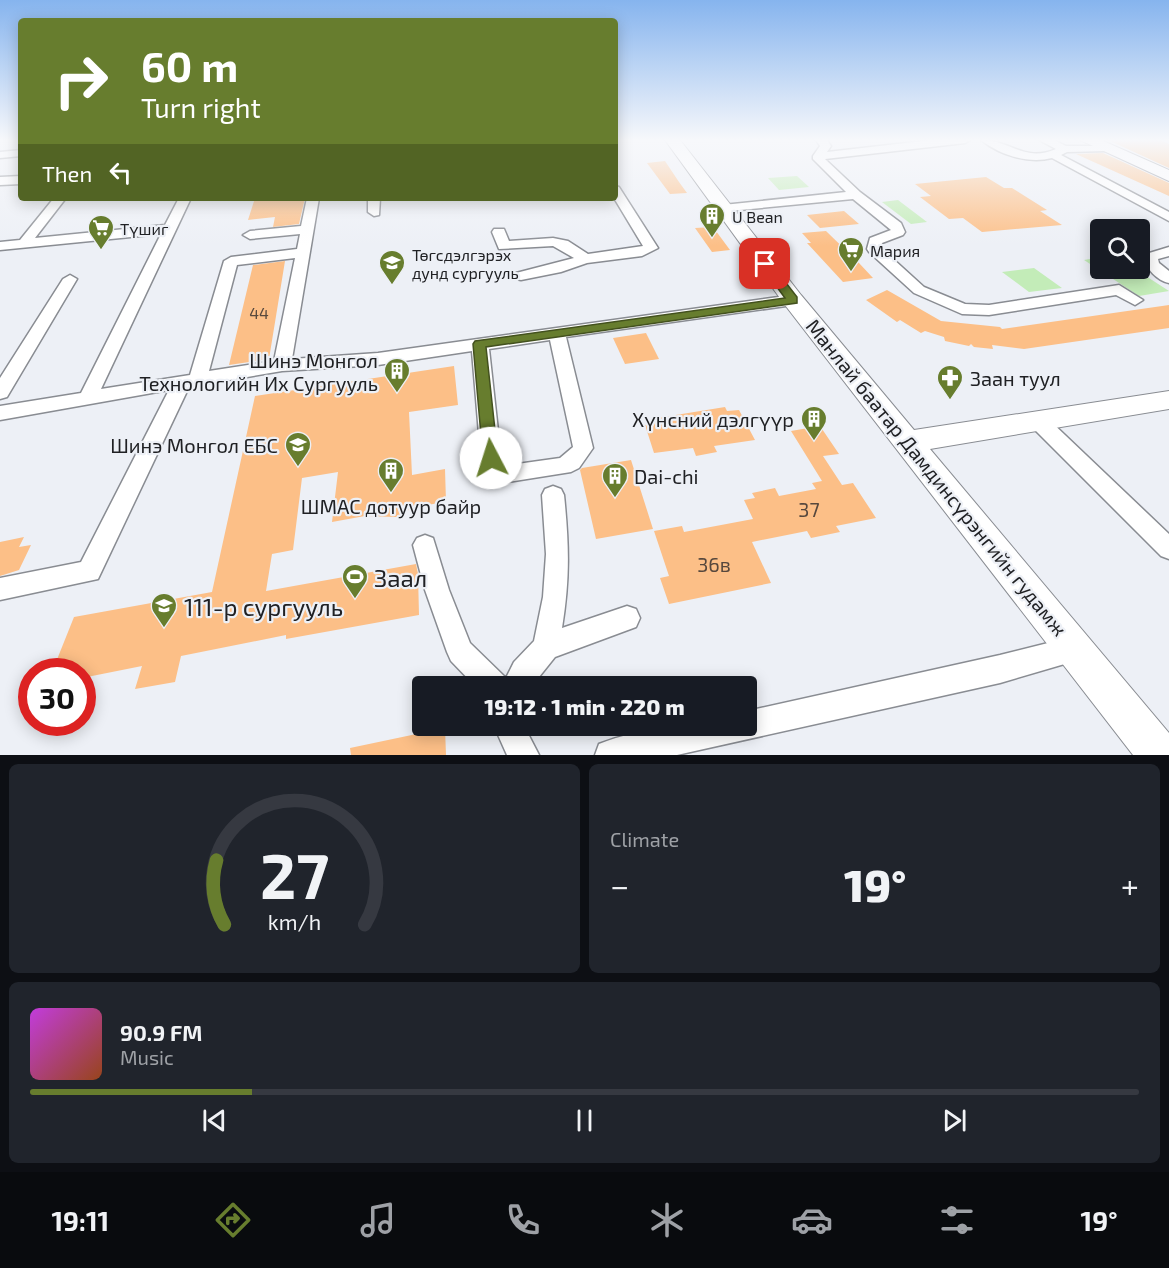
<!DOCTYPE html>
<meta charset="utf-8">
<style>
body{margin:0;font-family:"Exo 2",sans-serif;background:#20242c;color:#f1f3f6;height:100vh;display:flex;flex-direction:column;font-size:22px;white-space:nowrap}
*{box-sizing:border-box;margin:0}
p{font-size:20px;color:#9ea1a6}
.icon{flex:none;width:33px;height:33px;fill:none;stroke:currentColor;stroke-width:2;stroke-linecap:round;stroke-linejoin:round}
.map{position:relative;height:755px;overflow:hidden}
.sheet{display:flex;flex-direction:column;gap:9px;padding:9px;background:#0d0f14;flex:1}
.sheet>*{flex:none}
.guide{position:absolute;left:18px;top:18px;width:600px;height:183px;border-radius:6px;box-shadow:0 3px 15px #0003;background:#677d2e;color:#fff;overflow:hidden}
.fabs{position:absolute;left:1090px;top:219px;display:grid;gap:12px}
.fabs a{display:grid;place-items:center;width:60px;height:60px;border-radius:6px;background:#171b24;box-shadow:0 3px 15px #0003;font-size:30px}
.speed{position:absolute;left:18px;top:658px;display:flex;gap:12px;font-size:30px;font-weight:700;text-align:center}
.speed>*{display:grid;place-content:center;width:78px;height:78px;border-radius:50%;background:#171b24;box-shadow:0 3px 15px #0003;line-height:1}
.speed .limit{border:9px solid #d22;background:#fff;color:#111}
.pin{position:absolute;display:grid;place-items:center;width:51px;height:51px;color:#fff;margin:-26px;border-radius:12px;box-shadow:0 3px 9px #0006}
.me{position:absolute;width:66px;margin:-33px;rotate:355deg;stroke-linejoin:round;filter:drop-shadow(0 0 4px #0008)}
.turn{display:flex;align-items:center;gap:21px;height:126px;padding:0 24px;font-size:27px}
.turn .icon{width:78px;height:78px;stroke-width:2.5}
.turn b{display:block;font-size:42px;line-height:51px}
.then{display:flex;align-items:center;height:57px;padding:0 24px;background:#0003;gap:12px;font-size:22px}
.big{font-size:45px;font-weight:800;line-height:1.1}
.sheet .card{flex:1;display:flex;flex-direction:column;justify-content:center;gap:9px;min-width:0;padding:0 21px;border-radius:9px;background:#20242c}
.sheet .dial{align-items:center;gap:0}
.dial svg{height:156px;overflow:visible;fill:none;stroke:#363941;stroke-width:7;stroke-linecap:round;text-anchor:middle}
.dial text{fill:#f1f3f6;stroke:none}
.song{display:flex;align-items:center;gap:18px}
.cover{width:72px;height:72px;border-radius:9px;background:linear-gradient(135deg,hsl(290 70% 55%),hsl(20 70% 35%))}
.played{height:6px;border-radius:3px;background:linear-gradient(90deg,#677d2e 20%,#363941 20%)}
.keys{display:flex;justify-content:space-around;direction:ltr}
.heat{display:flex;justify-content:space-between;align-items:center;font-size:33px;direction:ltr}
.sheet .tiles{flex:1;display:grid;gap:9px;grid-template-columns:1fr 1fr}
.card:last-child{grid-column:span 2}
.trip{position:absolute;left:412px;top:676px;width:345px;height:60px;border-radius:6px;background:#171b24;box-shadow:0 3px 15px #0003;font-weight:800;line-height:60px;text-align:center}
.dock{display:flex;height:96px;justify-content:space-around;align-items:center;background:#090b0e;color:#9ea1a6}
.dock .icon{width:42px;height:42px}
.dock .selected{color:#677d2e}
.dock b{font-size:27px;color:#f1f3f6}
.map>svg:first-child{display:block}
.green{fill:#c3ecb8}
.building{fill:#fcbf87}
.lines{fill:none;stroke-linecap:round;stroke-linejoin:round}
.street-casing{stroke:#898c92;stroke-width:3}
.secondary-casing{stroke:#898c92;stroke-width:2}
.street{fill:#fff;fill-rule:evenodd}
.secondary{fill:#fff;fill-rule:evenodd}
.route{fill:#677d2e;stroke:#43511e;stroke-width:1.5}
.labels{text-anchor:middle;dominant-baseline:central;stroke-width:4.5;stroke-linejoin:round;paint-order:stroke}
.far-poi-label{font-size:16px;fill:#202124;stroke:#edf0f6;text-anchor:start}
.number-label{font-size:16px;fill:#57483d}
.poi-label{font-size:20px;fill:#202124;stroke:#edf0f6;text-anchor:end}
.street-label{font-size:20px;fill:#202124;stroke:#edf0f6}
.near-number-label{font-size:20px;fill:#57483d}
.near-poi-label{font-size:24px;fill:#202124;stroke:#edf0f6;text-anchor:start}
</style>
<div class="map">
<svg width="1169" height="755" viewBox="0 0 1169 755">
<rect width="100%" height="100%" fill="#edf0f6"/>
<path class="green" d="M 797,176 L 809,187 L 779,190 L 768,178 Z
M 898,200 L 927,222 L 911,224 L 882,202 Z
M 1101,257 L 1101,268 L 1135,269 L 1169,291 L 1139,296 L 1084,260 Z
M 1034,268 L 1062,288 L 1029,292 L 1002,272 Z"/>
<path class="building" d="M 1108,140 L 1161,140 L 1169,144 L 1169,168 Z
M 1103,153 L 1169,183 L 1169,196 L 1076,154 Z
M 665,161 L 679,182 L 687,193 L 670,194 L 647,163 Z
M 986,177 L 1004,188 L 1012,188 L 1047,210 L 1040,211 L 1062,225 L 982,232 L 963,218 L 949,219 L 920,197 L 931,196 L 915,184 Z
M 255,198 L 305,198 L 299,224 L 273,227 L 275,217 L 248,220 Z
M 844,211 L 859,224 L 820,228 L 807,215 Z
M 713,227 L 730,250 L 712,252 L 695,228 Z
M 826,231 L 859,263 L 873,278 L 843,282 L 807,243 L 811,243 L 802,233 Z
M 285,261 L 269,359 L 229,365 L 253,265 Z
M 887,290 L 941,321 L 1000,327 L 1002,329 L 1169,305 L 1169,328 L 1024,349 L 992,345 L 993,349 L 974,347 L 971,344 L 969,346 L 945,341 L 944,337 L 925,331 L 921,333 L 900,320 L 897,322 L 866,300 Z
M 646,333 L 659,359 L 625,364 L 613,338 Z
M 454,366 L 458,405 L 409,412 L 412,475 L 445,469 L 446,502 L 414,507 L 396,517 L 365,516 L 332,522 L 338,472 L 302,478 L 293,550 L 272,554 L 266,591 L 416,564 L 418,574 L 419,615 L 286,639 L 286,635 L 181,656 L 175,682 L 135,689 L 142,666 L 82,678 L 82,672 L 52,672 L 74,617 L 212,592 L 255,396 Z
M 725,407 L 727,411 L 739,410 L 755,440 L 714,446 L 717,452 L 696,456 L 693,448 L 654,453 L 645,425 L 653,424 L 651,419 Z
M 820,426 L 839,454 L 823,456 L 842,485 L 853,483 L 876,518 L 836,526 L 840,532 L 811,538 L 807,531 L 752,542 L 771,583 L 669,604 L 660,578 L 669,576 L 654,531 L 682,526 L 684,532 L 753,519 L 744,500 L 755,498 L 752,493 L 775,488 L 779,496 L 816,489 L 812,483 L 822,481 L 791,431 Z
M 631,460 L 653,529 L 596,539 L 580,470 L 582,468 Z
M 24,537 L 19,547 L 31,545 L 19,570 L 0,576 L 0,542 Z
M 445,728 L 446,755 L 351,755 L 350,748 Z"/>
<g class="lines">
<defs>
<path id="street" d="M 816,140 L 827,140 L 831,146 L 827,152 L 932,140 L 970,140 L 965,143 L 825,159 L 860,192 L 901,223 L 905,232 L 903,235 L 882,243 L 881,248 L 924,287 L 965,304 L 989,305 L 1119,285 L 1143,300 L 1135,305 L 1116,295 L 989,315 L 962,314 L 914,293 L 869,252 L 867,249 L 870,238 L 891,230 L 853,199 L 719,212 L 717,209 L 719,206 L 723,205 L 846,192 L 813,159 L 813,156 L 820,146 Z
M 981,140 C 1011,140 1024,163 1056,149 L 1039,140 L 1054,140 L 1066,146 L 1109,146 L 1109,150 L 1105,151 L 1067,152 L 1061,155 L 1169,212 L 1169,221 L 1052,158 C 1028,164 1000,155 981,140 Z
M 21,150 L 21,156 L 0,158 L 0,152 Z
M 21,176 L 21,184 L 0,185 L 0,177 Z
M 615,186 L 619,187 L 658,248 L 642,256 L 587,263 L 561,272 L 521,280 L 516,279 L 514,276 L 516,273 L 574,258 L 553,246 L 499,249 L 492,232 L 494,229 L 504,229 L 509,241 L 553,238 L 568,241 L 588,254 L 643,246 L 614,198 Z
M 54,198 L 66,198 L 35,238 L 165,225 L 179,198 L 191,198 L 101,389 L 190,375 L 224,261 L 231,257 L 297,249 L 300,234 L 250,239 L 243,235 L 250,231 L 301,226 L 307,198 L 319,198 L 292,359 L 378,353 L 793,295 L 801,300 L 793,305 L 566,337 L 593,448 L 579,468 L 571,472 L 508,482 L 488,473 L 481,458 L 472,351 L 378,365 L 282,371 L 189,387 L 98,579 L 0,600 L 0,578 L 81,562 L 169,390 L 0,420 L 0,406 L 81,393 L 161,234 L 0,250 L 0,242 L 20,240 ZM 295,258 L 274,361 L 209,371 L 237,265 ZM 550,340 L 573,447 L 560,458 L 510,465 L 501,458 L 489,349 Z
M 368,198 L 380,198 L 379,215 L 374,216 L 368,212 Z
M 1169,247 L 1169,256 L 1158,259 L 1159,263 L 1169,271 L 1169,283 C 1158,281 1145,268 1144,257 L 1146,254 Z
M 70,275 L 77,279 L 7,397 L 0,399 L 0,378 L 63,279 Z
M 1038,414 L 1045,416 L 1169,534 L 1169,559 L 1161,556 L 1031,426 L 1028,421 L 1031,416 Z
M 553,486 L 561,489 L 564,495 C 569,544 570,579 562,628 L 627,606 L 636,609 L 640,618 L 636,627 L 555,657 L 531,687 L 476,687 L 451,661 L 447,652 L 425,590 L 413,545 L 417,538 L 425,535 L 433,538 L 449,590 L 470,643 L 506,678 L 514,662 L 534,641 L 543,597 L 546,554 L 542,495 L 545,489 Z
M 1076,636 L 1085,640 L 1089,649 L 1085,658 L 1000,683 L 677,755 L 595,755 L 599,744 C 646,725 697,726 747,726 L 747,711 L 1000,655 Z
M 494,726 L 524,726 L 539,755 L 507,755 Z"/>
<path id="secondary" d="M 665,140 L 680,140 L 801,295 L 914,430 L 1169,391 L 1169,409 L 930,449 L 1169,733 L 1169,755 L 1133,755 L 785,305 Z
M 1080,140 L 1101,140 L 1169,170 L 1169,181 Z"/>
</defs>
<use href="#street" class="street-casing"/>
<use href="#secondary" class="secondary-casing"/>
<use href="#street" class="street"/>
<use href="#secondary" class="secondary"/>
</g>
<linearGradient id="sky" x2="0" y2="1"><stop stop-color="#86b4ee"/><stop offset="0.57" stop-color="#f7f8fb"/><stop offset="1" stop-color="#f7f8fb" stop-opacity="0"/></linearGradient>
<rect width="1169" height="246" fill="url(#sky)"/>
<path class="route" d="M 765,260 L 769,261 L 797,297 L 797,303 L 486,347 L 498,458 L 496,463 L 485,463 L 483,458 L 473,344 L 475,341 L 785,298 L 760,264 Z"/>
<defs>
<symbol id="building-pin" viewBox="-11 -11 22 30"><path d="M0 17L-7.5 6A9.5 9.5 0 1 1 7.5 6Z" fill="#677d2e" stroke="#edf0f6"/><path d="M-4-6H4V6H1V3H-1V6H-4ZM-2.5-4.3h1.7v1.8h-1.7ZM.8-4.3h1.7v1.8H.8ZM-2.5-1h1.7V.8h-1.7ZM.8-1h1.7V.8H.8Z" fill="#fff"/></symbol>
<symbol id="supermarket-pin" viewBox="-11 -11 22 30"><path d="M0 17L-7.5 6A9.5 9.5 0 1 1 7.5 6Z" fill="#677d2e" stroke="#edf0f6"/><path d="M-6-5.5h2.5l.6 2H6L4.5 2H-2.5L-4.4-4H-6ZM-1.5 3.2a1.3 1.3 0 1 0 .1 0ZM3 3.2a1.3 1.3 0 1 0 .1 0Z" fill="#fff"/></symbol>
<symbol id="school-pin" viewBox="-11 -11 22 30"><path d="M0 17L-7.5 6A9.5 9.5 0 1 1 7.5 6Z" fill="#677d2e" stroke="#edf0f6"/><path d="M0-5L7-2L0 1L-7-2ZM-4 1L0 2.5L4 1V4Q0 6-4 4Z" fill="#fff"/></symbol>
<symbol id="pharmacy-pin" viewBox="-11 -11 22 30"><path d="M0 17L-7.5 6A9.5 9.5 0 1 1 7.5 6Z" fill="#677d2e" stroke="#edf0f6"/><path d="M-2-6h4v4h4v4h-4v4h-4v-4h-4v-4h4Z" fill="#fff"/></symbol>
<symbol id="stadium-pin" viewBox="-11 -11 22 30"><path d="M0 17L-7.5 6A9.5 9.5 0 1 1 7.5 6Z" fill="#677d2e" stroke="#edf0f6"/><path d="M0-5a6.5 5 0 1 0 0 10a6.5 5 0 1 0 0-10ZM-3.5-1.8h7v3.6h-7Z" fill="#fff"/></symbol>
</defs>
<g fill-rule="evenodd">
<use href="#building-pin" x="697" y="201" width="30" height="40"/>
<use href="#supermarket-pin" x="86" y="213" width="30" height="40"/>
<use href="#supermarket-pin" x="836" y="235" width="30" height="40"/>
<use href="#school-pin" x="377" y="248" width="30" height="40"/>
<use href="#building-pin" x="382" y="356" width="30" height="40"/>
<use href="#pharmacy-pin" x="935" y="363" width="30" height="40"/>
<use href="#building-pin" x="799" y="404" width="30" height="40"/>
<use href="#school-pin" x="283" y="430" width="30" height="40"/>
<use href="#building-pin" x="376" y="456" width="30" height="40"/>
<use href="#building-pin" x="600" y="461" width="30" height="40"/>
<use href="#stadium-pin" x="340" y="562" width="30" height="40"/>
<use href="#school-pin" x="149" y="591" width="30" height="40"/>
</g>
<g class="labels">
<g class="far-poi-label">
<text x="732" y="216">U Bean</text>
<text x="120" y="228">Түшиг</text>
<text x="870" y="250">Мария</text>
<text x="412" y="254">Төгсдэлгэрэх<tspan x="412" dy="18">дунд сургууль</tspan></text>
</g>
<g class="number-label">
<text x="259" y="312">44</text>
</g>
<g class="poi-label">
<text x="378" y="360">Шинэ Монгол<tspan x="378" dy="23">Технологийн Их Сургууль</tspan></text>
<text x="970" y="378" text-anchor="start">Заан туул</text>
<text x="794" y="419">Хүнсний дэлгүүр</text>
<text x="278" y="445">Шинэ Монгол ЕБС</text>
<text x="634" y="476" text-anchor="start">Dai-chi</text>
<text x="391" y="506" text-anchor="middle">ШМАС дотуур байр</text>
</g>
<g class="street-label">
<text transform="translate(937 477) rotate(51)">Манлай баатар Дамдинсүрэнгийн гудамж</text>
</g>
<g class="near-number-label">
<text x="809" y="509">37</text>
<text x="714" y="564">36в</text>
</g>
<g class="near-poi-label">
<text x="374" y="577">Заал</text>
<text x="184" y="606">111-р сургууль</text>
</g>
</g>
</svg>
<div class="fabs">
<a><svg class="icon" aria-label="search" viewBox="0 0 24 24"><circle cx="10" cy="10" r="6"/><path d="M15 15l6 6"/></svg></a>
</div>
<div class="speed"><div class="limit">30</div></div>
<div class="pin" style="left:765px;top:264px;background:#d93025"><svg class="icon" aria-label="arrive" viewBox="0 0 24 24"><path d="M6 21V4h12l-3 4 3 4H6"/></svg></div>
<svg class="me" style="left:491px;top:458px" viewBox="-20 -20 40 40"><circle r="19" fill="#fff"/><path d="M0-13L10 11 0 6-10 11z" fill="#677d2e"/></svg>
<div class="trip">19:12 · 1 min · 220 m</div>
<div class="guide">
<div class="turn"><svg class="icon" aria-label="right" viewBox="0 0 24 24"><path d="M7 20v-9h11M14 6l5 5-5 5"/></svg><div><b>60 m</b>Turn right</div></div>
<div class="then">Then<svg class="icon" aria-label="left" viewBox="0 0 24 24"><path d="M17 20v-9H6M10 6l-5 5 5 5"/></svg></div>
</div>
</div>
<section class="sheet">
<div class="tiles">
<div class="card dial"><svg viewBox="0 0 100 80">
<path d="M14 69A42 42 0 1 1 86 69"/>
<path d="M14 69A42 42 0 0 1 10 36" stroke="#677d2e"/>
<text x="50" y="56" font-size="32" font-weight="700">27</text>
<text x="50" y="72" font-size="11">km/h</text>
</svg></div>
<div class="card"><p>Climate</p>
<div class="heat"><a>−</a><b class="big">19°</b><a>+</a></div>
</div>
<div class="card">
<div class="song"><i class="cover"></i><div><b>90.9 FM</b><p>Music</p></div></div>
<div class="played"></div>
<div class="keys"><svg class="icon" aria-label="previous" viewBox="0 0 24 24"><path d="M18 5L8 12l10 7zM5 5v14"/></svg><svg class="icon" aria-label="pause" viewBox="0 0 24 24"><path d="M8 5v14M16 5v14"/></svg><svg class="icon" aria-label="next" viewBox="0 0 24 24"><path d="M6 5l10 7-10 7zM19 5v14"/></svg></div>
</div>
</div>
</section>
<nav class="dock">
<b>19:11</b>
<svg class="icon selected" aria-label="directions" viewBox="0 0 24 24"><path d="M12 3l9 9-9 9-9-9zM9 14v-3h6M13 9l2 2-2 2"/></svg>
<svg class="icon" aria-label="music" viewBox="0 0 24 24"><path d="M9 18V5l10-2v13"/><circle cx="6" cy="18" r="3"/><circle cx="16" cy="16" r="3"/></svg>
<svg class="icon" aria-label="phone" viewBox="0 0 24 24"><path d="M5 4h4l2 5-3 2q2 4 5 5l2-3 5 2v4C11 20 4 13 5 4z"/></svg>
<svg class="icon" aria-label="climate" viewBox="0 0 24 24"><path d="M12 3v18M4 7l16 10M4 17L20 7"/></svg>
<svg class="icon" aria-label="car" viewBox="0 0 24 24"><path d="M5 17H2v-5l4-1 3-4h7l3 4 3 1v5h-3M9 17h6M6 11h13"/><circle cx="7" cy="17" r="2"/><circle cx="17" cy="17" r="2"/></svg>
<svg class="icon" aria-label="filters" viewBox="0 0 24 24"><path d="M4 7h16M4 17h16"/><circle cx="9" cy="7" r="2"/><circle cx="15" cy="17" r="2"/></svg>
<b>19°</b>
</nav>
